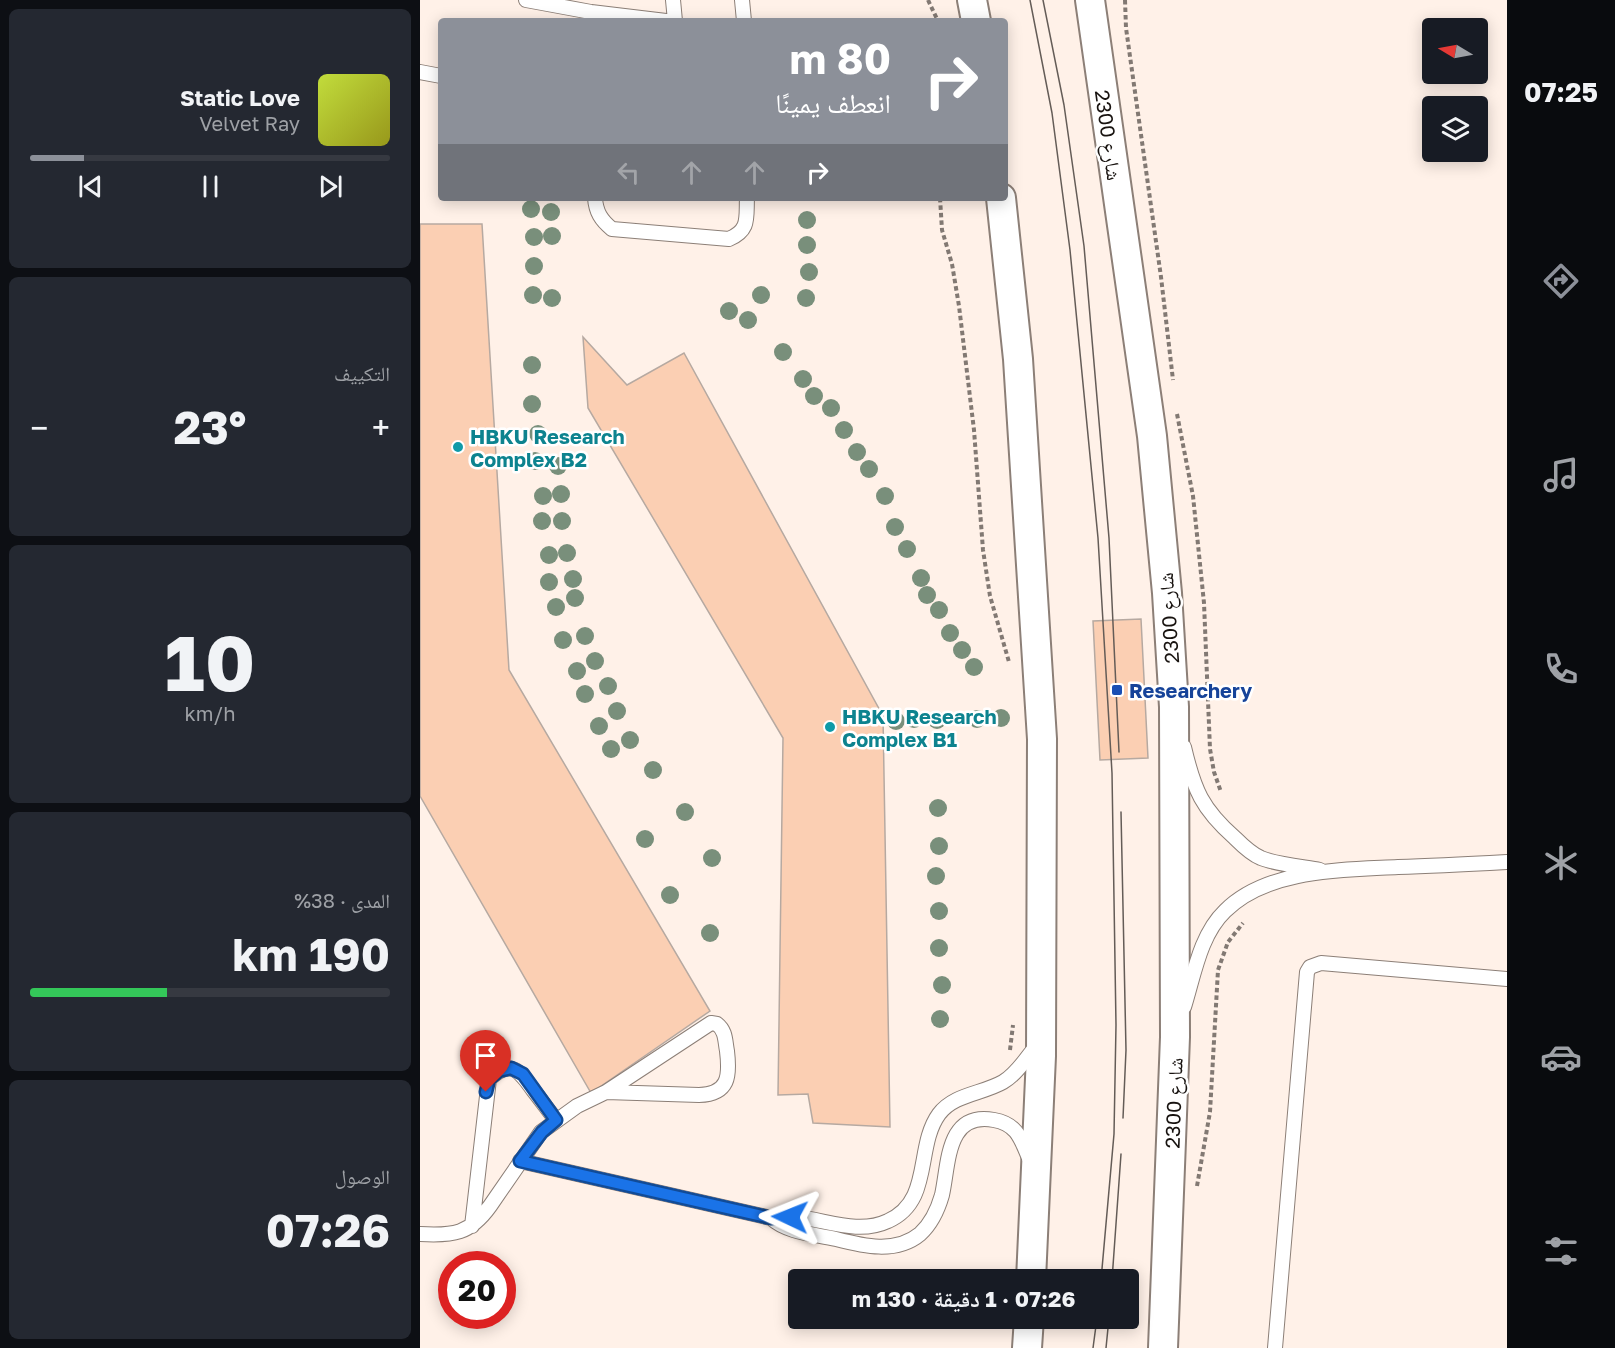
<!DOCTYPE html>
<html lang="ar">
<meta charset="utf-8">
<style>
body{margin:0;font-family:"Golos Text","Noto Naskh Arabic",sans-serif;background:#242831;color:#f1f3f6;direction:rtl;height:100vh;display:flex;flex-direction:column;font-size:22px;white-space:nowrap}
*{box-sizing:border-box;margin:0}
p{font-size:20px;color:#9ea1a6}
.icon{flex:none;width:33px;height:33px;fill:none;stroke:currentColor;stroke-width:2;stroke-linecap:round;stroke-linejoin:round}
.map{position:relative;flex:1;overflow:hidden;direction:ltr}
.side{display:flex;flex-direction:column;gap:9px;padding:9px;background:#0d0f14;width:420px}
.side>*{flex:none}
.guide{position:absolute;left:18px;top:18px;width:570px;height:183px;border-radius:6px;box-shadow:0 3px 15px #0003;direction:rtl;background:#8c9099;color:#fff;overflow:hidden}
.needle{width:39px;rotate:280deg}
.fabs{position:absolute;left:1002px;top:18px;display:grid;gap:12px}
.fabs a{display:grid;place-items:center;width:66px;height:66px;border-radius:6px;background:#171b24;box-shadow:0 3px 15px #0003;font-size:30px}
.speed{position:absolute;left:18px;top:1251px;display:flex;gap:12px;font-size:30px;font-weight:700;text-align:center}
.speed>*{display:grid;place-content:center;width:78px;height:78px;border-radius:50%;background:#171b24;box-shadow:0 3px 15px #0003;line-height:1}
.speed .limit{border:9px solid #d22;background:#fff;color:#111}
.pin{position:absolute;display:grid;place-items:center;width:51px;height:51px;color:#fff;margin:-62px -26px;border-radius:50% 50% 50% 0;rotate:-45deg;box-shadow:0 0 6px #0007}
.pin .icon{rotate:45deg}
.me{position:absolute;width:66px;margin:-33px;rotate:272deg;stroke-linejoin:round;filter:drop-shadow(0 0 4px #0008)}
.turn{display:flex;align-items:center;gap:21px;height:126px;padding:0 18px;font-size:27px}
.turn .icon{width:78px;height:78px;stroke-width:2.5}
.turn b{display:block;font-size:42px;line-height:51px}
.lanes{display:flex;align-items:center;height:57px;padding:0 18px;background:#0003;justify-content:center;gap:30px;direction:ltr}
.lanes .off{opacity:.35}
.big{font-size:45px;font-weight:700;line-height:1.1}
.side .tile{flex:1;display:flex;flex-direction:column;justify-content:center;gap:9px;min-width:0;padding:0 21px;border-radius:9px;background:#242831}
.side .dial{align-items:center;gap:0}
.dial b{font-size:78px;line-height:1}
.song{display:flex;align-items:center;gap:18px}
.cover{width:72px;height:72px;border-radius:9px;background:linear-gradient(135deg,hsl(70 70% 55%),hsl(60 70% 35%))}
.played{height:6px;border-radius:3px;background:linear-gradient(90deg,#8c9099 15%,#363941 15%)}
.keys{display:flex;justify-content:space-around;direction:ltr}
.heat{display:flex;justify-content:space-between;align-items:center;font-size:33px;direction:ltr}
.charge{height:9px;border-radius:4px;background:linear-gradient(90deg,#34c759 38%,#363941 0)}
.trip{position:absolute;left:368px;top:1269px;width:351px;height:60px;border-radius:6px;background:#171b24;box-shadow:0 3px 15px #0003;font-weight:700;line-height:60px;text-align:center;direction:rtl}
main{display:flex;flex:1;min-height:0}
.tab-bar{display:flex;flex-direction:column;width:108px;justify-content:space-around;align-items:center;background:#090b0e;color:#9ea1a6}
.tab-bar .icon{width:42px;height:42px}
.tab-bar .active{color:#8c9099}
.tab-bar b{font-size:27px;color:#f1f3f6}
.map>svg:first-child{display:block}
.building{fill:#fbcfb3;stroke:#b6a9a1;stroke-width:1.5}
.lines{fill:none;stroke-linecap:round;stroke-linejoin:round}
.lane-casing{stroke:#8c7f77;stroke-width:16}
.street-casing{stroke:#8c7f77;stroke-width:32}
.path{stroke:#827973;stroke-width:4;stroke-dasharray:4.5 3;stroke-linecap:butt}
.lane{stroke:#fff;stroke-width:14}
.street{stroke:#fff;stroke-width:28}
.tram{stroke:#645c57;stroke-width:1.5}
.tree{fill:#798f7b}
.route-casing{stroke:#114b97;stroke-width:15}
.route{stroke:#1a73e8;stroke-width:10}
.culture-dot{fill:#0f9aa8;stroke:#fff;stroke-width:2}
.transit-dot{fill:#1a4fb4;stroke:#fff;stroke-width:2}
.labels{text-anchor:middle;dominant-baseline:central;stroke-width:5;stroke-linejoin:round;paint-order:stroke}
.street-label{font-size:20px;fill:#181310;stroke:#fff}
.culture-label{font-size:20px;font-weight:bold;fill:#0d838f;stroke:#fff;text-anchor:start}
.transit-label{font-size:20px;font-weight:bold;fill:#164399;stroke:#fff;text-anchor:start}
</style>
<main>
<nav class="tab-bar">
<b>07:25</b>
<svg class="icon active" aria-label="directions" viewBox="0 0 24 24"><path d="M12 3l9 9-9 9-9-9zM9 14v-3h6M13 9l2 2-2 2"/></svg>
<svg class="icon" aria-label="music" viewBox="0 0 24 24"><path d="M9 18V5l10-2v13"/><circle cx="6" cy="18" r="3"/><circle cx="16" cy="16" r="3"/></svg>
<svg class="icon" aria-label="phone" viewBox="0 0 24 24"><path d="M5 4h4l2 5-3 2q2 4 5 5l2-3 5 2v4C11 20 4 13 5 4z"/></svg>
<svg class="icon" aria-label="climate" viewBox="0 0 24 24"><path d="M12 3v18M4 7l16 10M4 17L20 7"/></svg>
<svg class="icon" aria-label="car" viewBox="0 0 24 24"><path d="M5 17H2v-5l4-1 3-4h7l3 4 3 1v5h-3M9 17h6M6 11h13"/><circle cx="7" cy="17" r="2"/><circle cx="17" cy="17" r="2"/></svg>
<svg class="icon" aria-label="filters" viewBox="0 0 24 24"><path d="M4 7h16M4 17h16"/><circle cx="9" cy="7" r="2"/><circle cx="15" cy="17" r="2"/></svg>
</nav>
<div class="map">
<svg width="1087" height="1348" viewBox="0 0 1087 1348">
<rect width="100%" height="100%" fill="#fff1e8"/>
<path class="building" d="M 0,224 L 62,224 L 89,670 L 290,1011 L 171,1093 L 0,796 Z
M 163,337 L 207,385 L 264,353 L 463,716 L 470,1127 L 393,1123 L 388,1094 L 358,1095 L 363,738 L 168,408 Z
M 721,619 L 728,758 L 680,760 L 673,621 Z"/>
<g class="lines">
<defs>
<path id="lane" d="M 106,0 L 171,12 L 246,21
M 253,0 L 255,21
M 322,0 L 324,21
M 0,72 L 21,76
M 175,198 C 176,212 181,220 192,229 L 309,239 C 330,230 326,218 327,198
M 764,747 C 774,790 782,809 815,838 C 822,845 831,854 841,858 C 855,864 884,867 900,870
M 764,1007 C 774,975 780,935 805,911 C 847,869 922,870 978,867 C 1014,866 1051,864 1087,862
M 291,1023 L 297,1024 C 306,1031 305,1041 307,1051 C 310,1076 309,1094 279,1095 L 186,1092 Z
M 100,1161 L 351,1218 C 388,1209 430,1239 468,1221 C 513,1201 495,1147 519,1114 C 534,1094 562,1094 583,1082 C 597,1074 607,1057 617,1045
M 351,1218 C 367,1233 395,1234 416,1239 C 443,1246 476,1254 500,1234 C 511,1224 518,1209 522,1195 C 529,1164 526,1111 574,1120 C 597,1124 601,1139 609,1158
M 52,1226 L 69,1079 C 91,1059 99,1070 113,1090 C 121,1100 128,1110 136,1120
M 0,1234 C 33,1236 50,1234 70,1206 L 121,1132 L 157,1106 L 186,1092
M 855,1348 L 887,972 L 890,967 L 901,963 L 1087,979"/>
<path id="street" d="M 552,0 L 556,21
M 670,0 L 732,436 L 747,593 L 754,707 L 755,1037 L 743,1348
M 581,198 L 598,359 L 622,739 L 621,1056 L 611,1280
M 607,1348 L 609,1318"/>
</defs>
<use href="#lane" class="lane-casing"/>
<use href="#street" class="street-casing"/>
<path class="path" d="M 508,0 L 518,21
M 705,0 L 706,28 L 741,277 L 753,380
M 520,198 L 522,230 L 532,264 L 539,306 L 554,430 L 563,550 L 570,596 L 589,662
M 757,414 L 773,496 L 784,603 L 790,749 L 794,772 L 801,792
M 590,1050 L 593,1025
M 777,1186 L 790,1112 L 798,970 L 808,942 L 823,923"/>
<use href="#lane" class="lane"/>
<use href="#street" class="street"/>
<path class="tram" d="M 610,0 L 632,113 L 650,250 L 678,538 L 692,773 L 696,1025 L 694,1134 L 681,1280
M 623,0 L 644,105 L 664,246 L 689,538 L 699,752
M 701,812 L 706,1050 L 703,1118
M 692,1280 L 701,1154
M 673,1348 L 677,1318
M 686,1348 L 689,1318"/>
</g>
<g class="tree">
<circle cx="111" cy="209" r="9"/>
<circle cx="131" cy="212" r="9"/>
<circle cx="387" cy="220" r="9"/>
<circle cx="132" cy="236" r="9"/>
<circle cx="114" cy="237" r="9"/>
<circle cx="387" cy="245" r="9"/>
<circle cx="114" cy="266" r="9"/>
<circle cx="389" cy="272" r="9"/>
<circle cx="113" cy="295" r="9"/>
<circle cx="341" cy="295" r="9"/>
<circle cx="132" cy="298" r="9"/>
<circle cx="386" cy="298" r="9"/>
<circle cx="309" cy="311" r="9"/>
<circle cx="328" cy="320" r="9"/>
<circle cx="363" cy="352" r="9"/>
<circle cx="112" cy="365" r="9"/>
<circle cx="383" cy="379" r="9"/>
<circle cx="394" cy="396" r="9"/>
<circle cx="112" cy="404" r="9"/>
<circle cx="411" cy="408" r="9"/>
<circle cx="424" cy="430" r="9"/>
<circle cx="118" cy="434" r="9"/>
<circle cx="437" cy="452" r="9"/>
<circle cx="115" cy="461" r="9"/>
<circle cx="138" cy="466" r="9"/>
<circle cx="449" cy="469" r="9"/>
<circle cx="141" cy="494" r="9"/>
<circle cx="123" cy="496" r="9"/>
<circle cx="465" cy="496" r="9"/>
<circle cx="122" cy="521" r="9"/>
<circle cx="142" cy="521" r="9"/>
<circle cx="475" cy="527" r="9"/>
<circle cx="487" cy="549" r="9"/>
<circle cx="147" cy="553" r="9"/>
<circle cx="129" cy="555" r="9"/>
<circle cx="501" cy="578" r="9"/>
<circle cx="153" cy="579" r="9"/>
<circle cx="129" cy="582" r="9"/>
<circle cx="507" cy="595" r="9"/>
<circle cx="155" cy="598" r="9"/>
<circle cx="136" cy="607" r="9"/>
<circle cx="519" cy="610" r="9"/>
<circle cx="530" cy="633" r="9"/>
<circle cx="165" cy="636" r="9"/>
<circle cx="143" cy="640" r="9"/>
<circle cx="542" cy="650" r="9"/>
<circle cx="175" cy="661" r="9"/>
<circle cx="554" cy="667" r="9"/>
<circle cx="157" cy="671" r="9"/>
<circle cx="188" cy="686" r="9"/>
<circle cx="165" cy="694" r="9"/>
<circle cx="197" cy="711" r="9"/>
<circle cx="581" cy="718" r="9"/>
<circle cx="494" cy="719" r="9"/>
<circle cx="557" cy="719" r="9"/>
<circle cx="517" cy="720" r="9"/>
<circle cx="476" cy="721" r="9"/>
<circle cx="179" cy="726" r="9"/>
<circle cx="210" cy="740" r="9"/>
<circle cx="191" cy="749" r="9"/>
<circle cx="233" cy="770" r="9"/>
<circle cx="518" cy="808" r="9"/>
<circle cx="265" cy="812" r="9"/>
<circle cx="225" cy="839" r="9"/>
<circle cx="519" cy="846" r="9"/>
<circle cx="292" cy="858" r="9"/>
<circle cx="516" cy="876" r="9"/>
<circle cx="250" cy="895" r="9"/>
<circle cx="519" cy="911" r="9"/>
<circle cx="290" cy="933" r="9"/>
<circle cx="519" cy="948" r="9"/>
<circle cx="522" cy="985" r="9"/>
<circle cx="520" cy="1019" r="9"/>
</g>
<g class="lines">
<defs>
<path id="route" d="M 66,1092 L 69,1079 L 79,1071 L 91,1068 L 103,1074 L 136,1120 L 122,1132 L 100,1161 L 351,1218 L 370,1217"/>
</defs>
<use href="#route" class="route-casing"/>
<use href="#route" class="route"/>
</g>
<g class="culture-dot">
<circle cx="38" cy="447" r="6"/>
<circle cx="410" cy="727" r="6"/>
</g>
<rect class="transit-dot" x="691" y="684" width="12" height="12" rx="3"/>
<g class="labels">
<g class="street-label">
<text transform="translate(689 135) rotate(82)">شارع 2300</text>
<text transform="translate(748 618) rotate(-94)">شارع 2300</text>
<text transform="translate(753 1103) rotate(-88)">شارع 2300</text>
</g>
<g class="culture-label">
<text x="50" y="436">HBKU Research<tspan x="50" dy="23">Complex B2</tspan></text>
<text x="422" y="716">HBKU Research<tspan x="422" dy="23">Complex B1</tspan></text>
</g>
<g class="transit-label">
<text x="709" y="690">Researchery</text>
</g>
</g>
</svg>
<div class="fabs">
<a><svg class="needle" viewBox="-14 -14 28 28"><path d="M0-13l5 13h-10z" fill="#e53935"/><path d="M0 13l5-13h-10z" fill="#9ea1a6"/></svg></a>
<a><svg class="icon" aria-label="layers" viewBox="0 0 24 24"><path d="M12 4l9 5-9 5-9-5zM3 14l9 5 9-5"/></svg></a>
</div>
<div class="speed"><div class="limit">20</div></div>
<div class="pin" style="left:66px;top:1092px;background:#d93025"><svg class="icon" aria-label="arrive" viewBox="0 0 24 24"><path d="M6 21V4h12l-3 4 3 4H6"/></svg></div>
<svg class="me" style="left:370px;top:1217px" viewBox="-20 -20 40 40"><path d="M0-17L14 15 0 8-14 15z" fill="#1a73e8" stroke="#fff" stroke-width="4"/></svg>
<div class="trip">07:26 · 1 دقيقة · 130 m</div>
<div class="guide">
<div class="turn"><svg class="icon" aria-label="right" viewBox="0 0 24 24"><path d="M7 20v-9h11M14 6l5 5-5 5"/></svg><div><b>80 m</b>انعطف يمينًا</div></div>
<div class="lanes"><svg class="icon off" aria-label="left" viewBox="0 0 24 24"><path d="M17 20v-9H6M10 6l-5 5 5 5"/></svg><svg class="icon off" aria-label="ahead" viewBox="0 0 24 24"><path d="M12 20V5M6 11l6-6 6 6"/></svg><svg class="icon off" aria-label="ahead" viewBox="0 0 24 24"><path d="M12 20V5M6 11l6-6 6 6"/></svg><svg class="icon" aria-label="right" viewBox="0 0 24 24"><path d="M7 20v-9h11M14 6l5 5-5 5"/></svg></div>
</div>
</div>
<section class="side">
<div class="tile">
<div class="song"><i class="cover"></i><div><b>Static Love</b><p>Velvet Ray</p></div></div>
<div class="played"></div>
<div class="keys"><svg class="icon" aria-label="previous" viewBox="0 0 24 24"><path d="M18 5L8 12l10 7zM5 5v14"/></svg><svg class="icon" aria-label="pause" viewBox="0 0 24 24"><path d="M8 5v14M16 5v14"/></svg><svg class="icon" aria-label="next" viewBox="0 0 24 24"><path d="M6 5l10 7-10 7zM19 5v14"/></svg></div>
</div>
<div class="tile"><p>التكييف</p>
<div class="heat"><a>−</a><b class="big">23°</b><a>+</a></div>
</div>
<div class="tile dial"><b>10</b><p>km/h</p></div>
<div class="tile"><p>المدى · 38%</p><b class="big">190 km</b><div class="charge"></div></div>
<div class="tile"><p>الوصول</p><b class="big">07:26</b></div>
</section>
</main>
